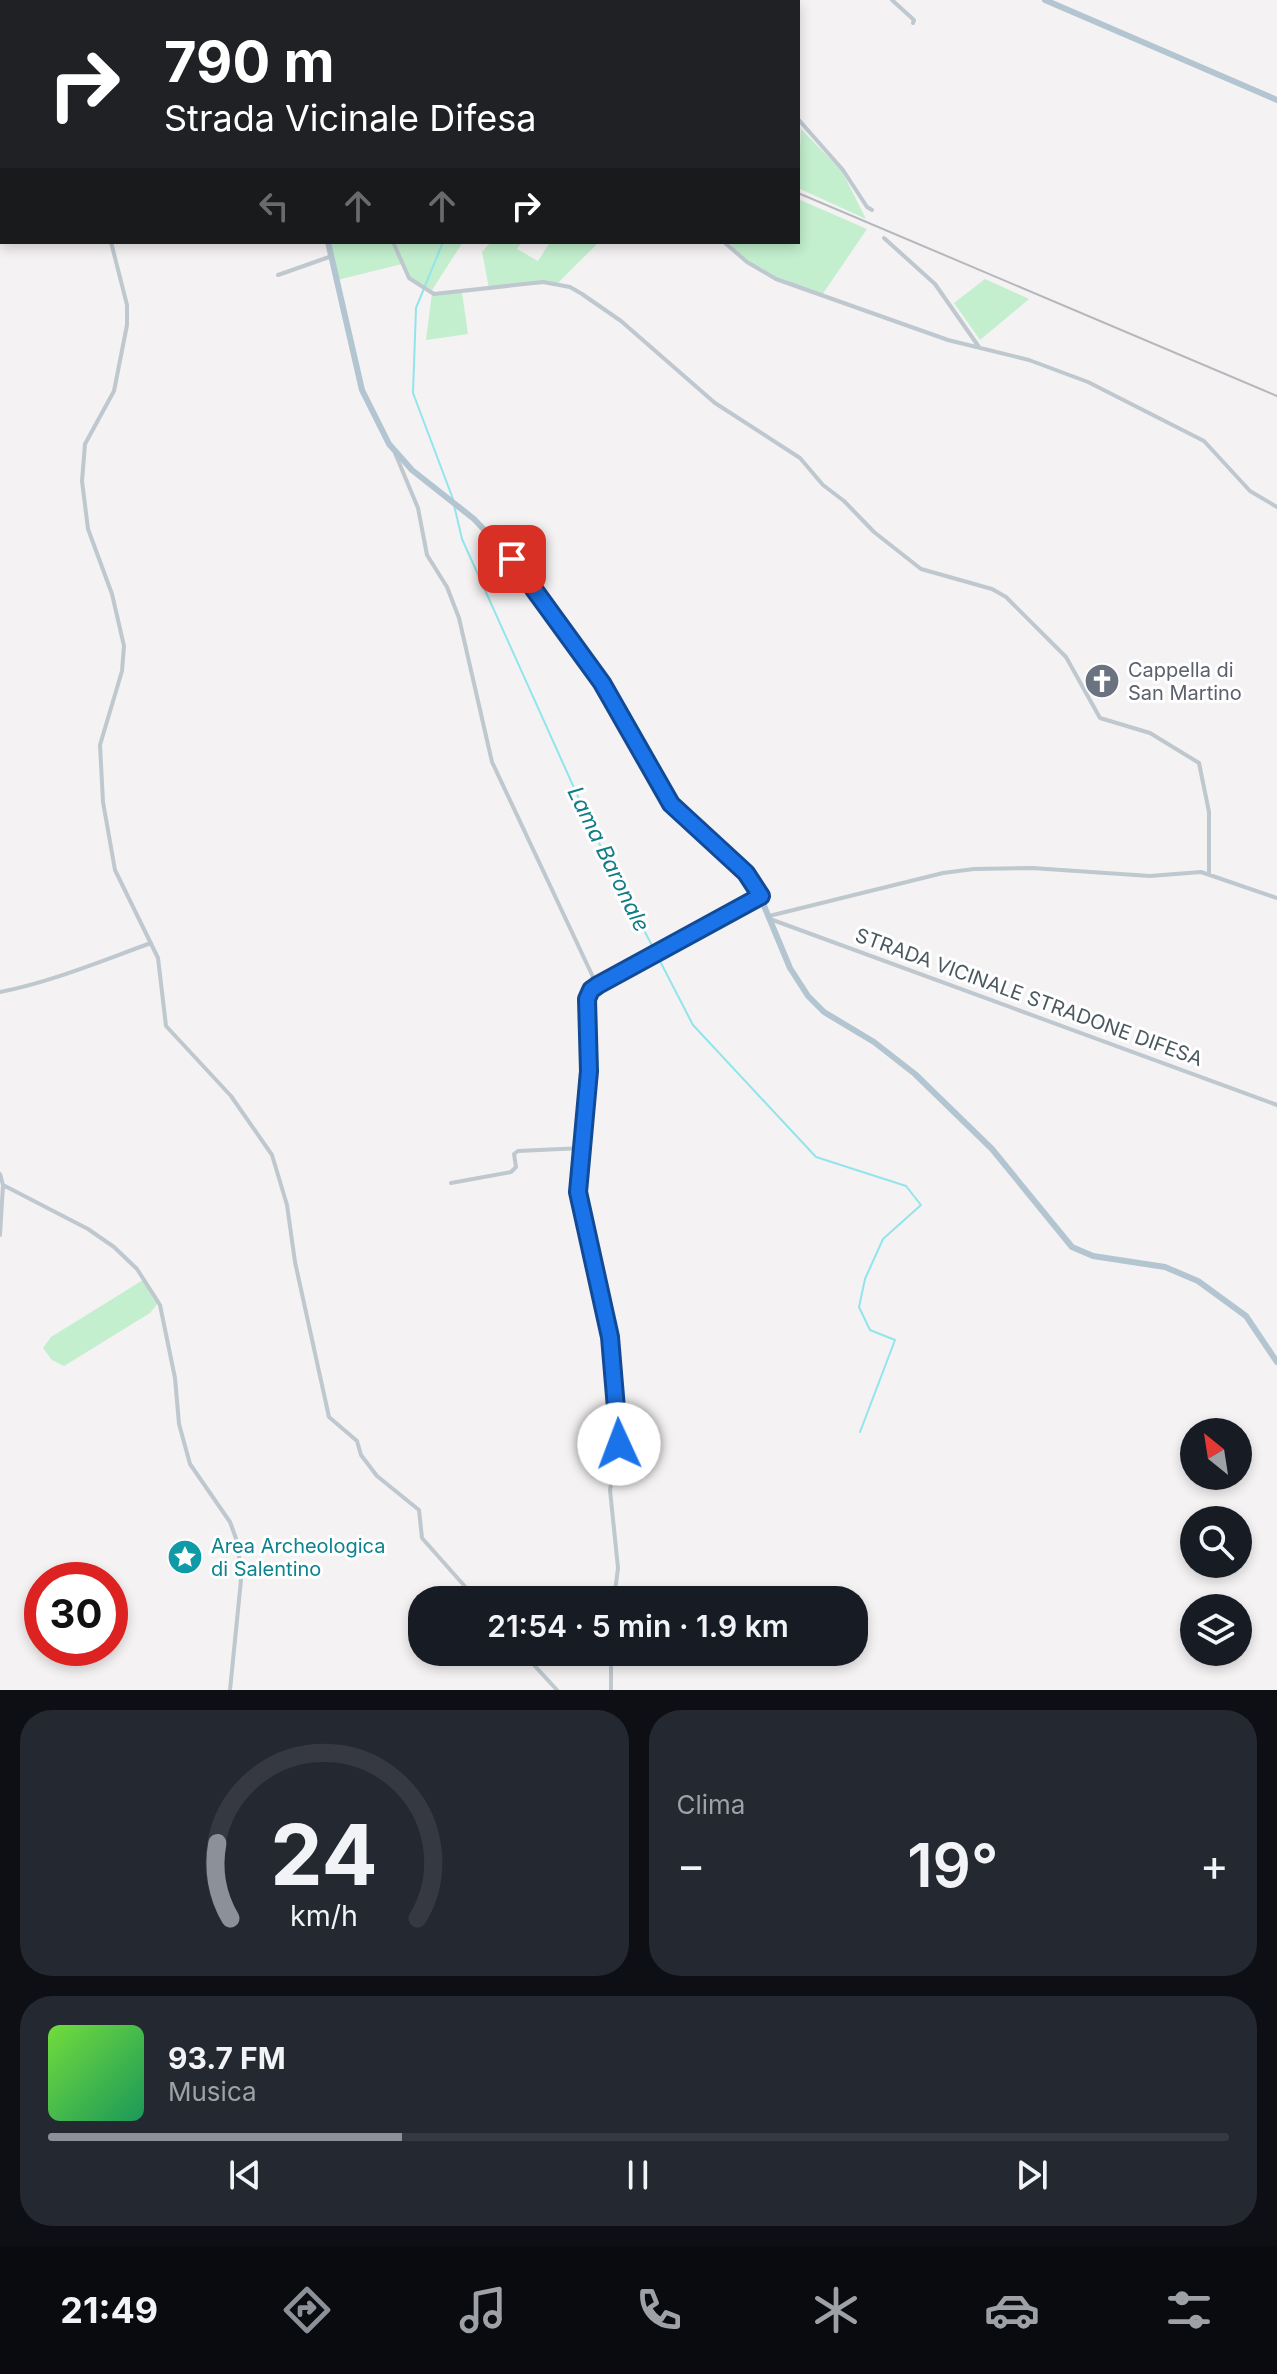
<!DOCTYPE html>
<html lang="it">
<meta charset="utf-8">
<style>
body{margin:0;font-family:Inter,sans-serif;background:#242831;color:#f1f3f6;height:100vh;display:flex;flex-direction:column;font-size:30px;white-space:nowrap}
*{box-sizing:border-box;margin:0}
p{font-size:26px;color:#9ea1a6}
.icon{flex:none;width:44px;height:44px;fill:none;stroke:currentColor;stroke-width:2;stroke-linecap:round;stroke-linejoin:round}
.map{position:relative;height:1690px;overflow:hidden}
.drawer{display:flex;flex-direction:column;gap:20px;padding:20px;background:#0d0f14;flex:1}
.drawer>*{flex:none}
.guide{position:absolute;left:0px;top:0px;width:800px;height:244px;box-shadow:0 4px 12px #0003;background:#202124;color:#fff;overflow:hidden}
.needle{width:52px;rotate:330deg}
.fabs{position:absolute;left:1180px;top:1418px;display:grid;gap:16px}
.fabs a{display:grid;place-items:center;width:72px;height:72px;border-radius:50%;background:#171b24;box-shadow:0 4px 12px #0003;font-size:40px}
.speed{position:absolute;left:24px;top:1562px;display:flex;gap:16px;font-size:40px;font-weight:700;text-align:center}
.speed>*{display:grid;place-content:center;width:104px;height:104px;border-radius:50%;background:#171b24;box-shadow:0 4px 12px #0003;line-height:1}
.speed .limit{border:12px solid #d22;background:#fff;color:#111}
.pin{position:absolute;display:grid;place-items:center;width:68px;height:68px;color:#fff;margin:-34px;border-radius:16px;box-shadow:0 4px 12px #0006}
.me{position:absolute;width:88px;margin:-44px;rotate:358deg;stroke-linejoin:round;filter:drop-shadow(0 0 6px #0008)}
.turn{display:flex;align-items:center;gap:28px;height:168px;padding:0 32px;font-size:36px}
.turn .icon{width:104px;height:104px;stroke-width:2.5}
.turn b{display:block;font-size:56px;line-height:68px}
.lanes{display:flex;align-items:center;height:76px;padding:0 32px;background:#0003;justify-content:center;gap:40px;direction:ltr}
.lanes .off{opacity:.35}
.big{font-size:60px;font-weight:600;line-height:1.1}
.drawer .card{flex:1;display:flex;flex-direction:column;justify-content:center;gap:12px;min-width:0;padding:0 28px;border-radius:32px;background:#242831}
.drawer .dial{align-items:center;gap:0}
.dial svg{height:208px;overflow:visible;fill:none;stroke:#363941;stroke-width:7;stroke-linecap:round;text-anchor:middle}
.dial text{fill:#f1f3f6;stroke:none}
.song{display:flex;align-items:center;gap:24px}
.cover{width:96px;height:96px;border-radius:12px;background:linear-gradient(135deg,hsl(100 70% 55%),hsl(150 70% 35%))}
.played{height:8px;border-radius:4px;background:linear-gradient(90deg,#8c9099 30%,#363941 30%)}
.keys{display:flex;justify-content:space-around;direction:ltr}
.heat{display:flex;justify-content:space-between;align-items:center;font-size:44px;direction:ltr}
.drawer .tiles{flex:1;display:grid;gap:20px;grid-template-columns:1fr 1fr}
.card:last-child{grid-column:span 2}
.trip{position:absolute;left:408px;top:1586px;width:460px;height:80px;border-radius:32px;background:#171b24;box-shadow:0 4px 12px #0003;font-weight:600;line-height:80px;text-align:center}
.menu{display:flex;height:128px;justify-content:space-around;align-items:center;background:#090b0e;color:#9ea1a6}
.menu .icon{width:56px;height:56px}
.menu .current{color:#8c9099}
.menu b{font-size:36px;color:#f1f3f6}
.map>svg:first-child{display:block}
.green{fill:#c3efce}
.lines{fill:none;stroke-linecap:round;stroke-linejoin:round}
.stream{stroke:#91e5eb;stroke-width:2}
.minor{stroke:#bec8ce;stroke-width:4}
.major{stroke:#b3c5d0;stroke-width:6}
.rail{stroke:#b4b8bc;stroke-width:2}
.route-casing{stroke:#114b97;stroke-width:20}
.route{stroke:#1a73e8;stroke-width:14}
.labels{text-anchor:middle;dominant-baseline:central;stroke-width:6;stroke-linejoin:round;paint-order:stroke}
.worship-label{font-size:20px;fill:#5b616d;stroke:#fff;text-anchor:start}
.street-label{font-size:20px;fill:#4a585f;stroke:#fff}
.culture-label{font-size:20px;fill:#0d838f;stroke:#fff;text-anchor:start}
.water-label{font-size:22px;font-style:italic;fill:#107d86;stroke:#fff}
</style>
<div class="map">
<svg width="1277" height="1690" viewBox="0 0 1277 1690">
<rect width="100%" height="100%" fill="#f4f2f3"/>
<path class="green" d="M 801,129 L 842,171 L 866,219 L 798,188 Z
M 798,199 L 867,229 L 822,295 L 756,269 L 730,247 L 733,242 L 798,242 Z
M 328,242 L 463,242 L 432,290 L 407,275 L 402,264 L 337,280 Z
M 491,242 L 522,242 L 517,249 L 538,261 L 550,242 L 597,244 L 558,283 L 489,288 L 482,252 Z
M 985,279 L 1029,299 L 980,340 L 954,303 Z
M 432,293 L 462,293 L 468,334 L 426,340 Z
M 143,1280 L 158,1303 L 150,1313 L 64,1366 L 52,1360 L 43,1348 L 51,1337 Z"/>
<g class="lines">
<path class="stream" d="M 443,242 L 416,308 L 413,393 L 453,499
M 454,505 L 462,539 L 598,841 L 693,1025 L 816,1157 L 906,1186 L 921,1205 L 883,1239 L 865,1279 L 859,1307 L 870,1330 L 895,1340 L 860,1432"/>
<path class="minor" d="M 46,0 L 47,2
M 289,0 L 290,2
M 321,0 L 324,2
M 366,0 L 370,2
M 686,0 L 688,2
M 892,0 L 914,20 L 913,23
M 271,2 L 274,0
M 337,2 L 338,1
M 798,119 L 843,170 L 867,207 L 872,210
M 884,238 L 935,284 L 979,347
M 111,242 L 127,305 L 127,325 L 114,391 L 85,444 L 82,481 L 88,529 L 112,594 L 124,646 L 122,671 L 100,745 L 103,802 L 115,870 L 158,958 L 166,1026 L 231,1096 L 272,1155 L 287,1205 L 295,1262 L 329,1417 L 357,1441 L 361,1455 L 377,1476 L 419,1510 L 422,1538 L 477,1600
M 393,242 L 409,278 L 434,294 L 543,282 L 570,287 L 582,294 L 621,321 L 715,403 L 800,458 L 823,485 L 844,501 L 874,532 L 921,569 L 992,589 L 1006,597 L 1066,657 L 1100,718 L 1150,733 L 1199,763 L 1209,812 L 1209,875
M 724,242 L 747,262 L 776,279 L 948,340 L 1029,360 L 1088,382 L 1204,441 L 1250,491 L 1277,507
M 278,275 L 332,256
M 395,453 L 418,508 L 427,555 L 447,587 L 459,618 L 492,762 L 593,977 L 586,1003 L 589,1071 L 578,1192 L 610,1337 L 616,1383 L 619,1444 L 610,1490 L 618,1568 L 614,1600
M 769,916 L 943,873 L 974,869 L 1032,868 L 1150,876 L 1201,872 L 1277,898
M 770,919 L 1277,1105
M 591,990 L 761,896
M 0,992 C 51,982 101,961 151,943
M 0,1174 L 3,1185 L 0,1235
M 451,1183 L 511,1172 L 516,1167 L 514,1154 L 518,1151 L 583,1148
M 3,1185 L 88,1229 L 114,1247 L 137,1269 L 160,1305 L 175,1378 L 179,1424 L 190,1464 L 230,1522 L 238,1544 L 241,1580 L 230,1690
M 522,1652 L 557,1690
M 611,1690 L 611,1652"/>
<path class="major" d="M 233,0 L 235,2
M 1045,0 L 1277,100
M 328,242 L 362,390 L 389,444 L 412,470 L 474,519 L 512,559 L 602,683 L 671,804 L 733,860 L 757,889 L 790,968 L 808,996 L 824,1012 L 874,1042 L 915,1074 L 992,1149 L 1072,1247 L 1093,1256 L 1165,1267 L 1198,1281 L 1246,1316 L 1277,1362"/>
<path class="rail" d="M 348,0 L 352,2
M 798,193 L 1277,396"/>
</g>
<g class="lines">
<defs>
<path id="route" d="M 512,559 L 602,683 L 671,804 L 746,873 L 761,896 L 598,985 L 591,990 L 587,999 L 589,1071 L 578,1192 L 610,1337 L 619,1444"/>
</defs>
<use href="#route" class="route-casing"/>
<use href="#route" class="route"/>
</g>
<defs>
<symbol id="church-disc" viewBox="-11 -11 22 22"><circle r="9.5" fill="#6b7280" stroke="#fff"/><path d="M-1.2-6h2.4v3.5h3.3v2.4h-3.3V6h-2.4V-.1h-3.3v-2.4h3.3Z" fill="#fff"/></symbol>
<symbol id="sight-disc" viewBox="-11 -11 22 22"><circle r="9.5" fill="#0f9aa8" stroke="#fff"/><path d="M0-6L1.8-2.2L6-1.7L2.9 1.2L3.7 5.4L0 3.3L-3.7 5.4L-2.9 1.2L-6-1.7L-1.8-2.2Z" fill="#fff"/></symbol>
</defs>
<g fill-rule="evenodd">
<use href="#church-disc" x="1082" y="661" width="40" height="40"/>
<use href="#sight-disc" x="165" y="1537" width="40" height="40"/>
</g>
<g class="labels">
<g class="worship-label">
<text x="1128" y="670">Cappella di<tspan x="1128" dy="23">San Martino</tspan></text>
</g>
<g class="street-label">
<text transform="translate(1029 997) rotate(20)">STRADA VICINALE STRADONE DIFESA</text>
</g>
<g class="culture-label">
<text x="211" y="1546">Area Archeologica<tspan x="211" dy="23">di Salentino</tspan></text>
</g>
<g class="water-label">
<text transform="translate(609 859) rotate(64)">Lama Baronale</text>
</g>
</g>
</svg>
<div class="fabs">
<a><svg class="needle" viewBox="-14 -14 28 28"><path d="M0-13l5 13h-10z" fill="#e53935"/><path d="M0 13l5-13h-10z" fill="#9ea1a6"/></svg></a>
<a><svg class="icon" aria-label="search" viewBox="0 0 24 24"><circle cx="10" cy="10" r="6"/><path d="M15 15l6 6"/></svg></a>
<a><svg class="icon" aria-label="layers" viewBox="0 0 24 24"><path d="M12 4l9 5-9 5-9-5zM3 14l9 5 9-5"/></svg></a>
</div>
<div class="speed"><div class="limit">30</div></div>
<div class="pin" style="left:512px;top:559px;background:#d93025"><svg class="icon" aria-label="arrive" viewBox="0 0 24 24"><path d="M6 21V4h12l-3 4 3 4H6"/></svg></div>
<svg class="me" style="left:619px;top:1444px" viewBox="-20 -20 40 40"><circle r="19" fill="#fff"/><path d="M0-13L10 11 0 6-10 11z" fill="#1a73e8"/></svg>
<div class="trip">21:54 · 5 min · 1.9 km</div>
<div class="guide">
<div class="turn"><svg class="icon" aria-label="right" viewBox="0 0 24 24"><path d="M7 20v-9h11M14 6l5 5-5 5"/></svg><div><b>790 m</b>Strada Vicinale Difesa</div></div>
<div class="lanes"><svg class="icon off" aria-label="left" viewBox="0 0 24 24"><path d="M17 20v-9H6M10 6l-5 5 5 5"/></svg><svg class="icon off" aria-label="ahead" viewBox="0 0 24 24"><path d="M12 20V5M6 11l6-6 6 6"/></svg><svg class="icon off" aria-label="ahead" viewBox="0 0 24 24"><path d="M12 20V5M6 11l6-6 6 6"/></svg><svg class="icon" aria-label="right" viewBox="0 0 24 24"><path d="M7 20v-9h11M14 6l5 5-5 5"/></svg></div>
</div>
</div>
<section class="drawer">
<div class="tiles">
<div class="card dial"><svg viewBox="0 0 100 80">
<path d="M14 69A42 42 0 1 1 86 69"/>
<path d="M14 69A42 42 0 0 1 9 40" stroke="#8c9099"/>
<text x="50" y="56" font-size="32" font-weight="700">24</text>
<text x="50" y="72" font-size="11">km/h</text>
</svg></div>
<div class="card"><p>Clima</p>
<div class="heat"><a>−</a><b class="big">19°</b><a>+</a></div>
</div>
<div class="card">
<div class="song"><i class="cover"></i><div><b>93.7 FM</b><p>Musica</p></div></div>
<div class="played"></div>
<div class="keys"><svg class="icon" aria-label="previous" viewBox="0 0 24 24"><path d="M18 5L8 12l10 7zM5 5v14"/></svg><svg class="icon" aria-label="pause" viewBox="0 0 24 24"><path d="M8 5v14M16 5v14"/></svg><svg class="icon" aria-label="next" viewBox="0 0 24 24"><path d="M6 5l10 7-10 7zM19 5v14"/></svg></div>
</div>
</div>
</section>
<nav class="menu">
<b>21:49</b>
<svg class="icon current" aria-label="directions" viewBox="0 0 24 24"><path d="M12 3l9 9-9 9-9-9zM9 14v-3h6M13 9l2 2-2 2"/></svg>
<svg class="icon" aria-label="music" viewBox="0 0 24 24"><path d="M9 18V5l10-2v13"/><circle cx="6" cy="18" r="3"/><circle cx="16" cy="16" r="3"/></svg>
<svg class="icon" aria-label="phone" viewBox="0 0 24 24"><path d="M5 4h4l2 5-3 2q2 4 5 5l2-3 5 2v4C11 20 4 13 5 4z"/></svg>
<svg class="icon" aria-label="climate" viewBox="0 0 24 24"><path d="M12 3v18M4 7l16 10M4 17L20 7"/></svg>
<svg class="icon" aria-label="car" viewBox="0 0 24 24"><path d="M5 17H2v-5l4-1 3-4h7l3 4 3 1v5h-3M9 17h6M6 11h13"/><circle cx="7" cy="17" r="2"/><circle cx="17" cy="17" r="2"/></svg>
<svg class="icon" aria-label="filters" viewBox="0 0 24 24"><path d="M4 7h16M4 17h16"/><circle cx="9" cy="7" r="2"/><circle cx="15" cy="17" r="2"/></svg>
</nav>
